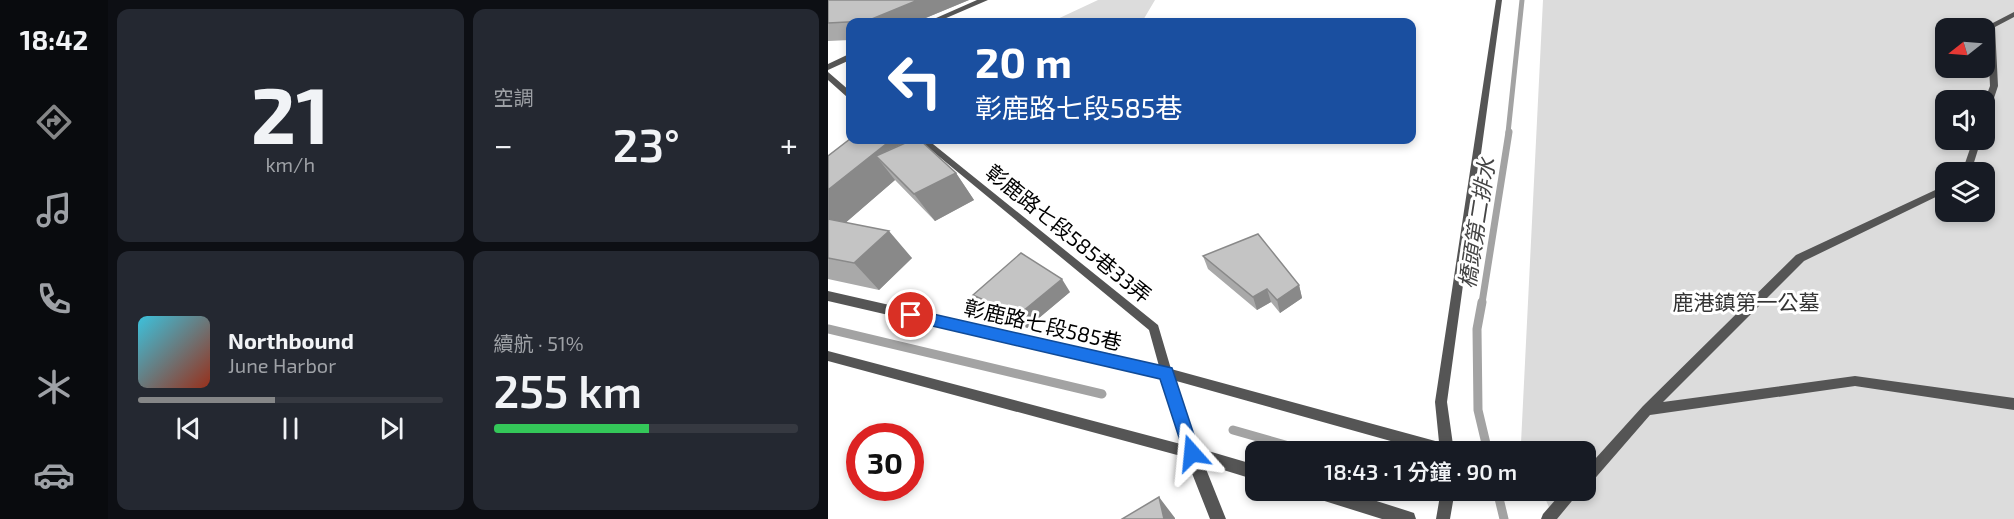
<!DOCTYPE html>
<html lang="zh-TW">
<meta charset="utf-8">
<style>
body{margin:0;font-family:"Exo 2","Noto Sans TC",sans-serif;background:#242831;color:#f1f3f6;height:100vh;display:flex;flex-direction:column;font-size:22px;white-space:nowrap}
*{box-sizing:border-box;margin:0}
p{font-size:20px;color:#9ea1a6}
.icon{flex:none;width:33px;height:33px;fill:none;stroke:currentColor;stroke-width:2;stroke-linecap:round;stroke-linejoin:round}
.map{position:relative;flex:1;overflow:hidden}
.sheet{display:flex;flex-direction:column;gap:9px;padding:9px;background:#0d0f14;width:720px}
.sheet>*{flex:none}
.hud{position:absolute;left:18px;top:18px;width:570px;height:126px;border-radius:12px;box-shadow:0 3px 9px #0003;background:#1a4fa0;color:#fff;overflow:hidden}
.needle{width:39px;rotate:253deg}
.controls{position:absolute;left:1107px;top:18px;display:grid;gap:12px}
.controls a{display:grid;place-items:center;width:60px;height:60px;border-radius:12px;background:#171b24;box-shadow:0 3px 9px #0003;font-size:30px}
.speed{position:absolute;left:18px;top:423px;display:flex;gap:12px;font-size:30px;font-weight:700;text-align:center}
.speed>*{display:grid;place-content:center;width:78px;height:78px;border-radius:50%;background:#171b24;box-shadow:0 3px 9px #0003;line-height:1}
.speed .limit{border:9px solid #d22;background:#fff;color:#111}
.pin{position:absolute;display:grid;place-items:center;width:51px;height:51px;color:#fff;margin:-26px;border:3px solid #fff;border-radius:50%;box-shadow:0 2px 6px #0007}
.me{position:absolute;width:66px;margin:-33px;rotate:342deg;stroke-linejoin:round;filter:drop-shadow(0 0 4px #0008)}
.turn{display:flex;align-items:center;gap:21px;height:126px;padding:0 30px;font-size:27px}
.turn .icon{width:78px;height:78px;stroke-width:2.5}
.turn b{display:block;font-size:42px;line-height:51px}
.big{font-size:45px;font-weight:600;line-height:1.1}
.sheet .card{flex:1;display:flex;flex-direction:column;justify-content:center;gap:9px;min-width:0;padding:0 21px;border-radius:12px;background:#242831}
.sheet .dial{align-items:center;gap:0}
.dial b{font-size:78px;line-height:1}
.song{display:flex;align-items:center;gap:18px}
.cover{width:72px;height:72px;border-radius:9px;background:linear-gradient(135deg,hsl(190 70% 55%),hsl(10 70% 35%))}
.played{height:6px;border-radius:3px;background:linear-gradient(90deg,#858687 45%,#363941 45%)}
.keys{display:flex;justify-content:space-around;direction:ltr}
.heat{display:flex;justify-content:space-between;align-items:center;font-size:33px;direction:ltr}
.charge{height:9px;border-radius:4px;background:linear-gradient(90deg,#34c759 51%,#363941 0)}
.sheet .tiles{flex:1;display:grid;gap:9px;grid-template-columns:repeat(2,1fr)}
.trip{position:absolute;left:417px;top:441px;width:351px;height:60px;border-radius:12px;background:#171b24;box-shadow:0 3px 9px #0003;font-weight:600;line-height:60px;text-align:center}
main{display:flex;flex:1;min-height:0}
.menu{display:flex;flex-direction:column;width:108px;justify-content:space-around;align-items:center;background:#090b0e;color:#9ea1a6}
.menu .icon{width:42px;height:42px}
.menu .selected{color:#858687}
.menu b{font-size:27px;color:#f1f3f6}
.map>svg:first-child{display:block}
.green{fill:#dcdcdc;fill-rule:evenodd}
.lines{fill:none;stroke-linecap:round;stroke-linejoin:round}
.stream-far2{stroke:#a3a3a3;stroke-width:5}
.stream-far1{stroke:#a3a3a3;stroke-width:7}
.stream{stroke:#a3a3a3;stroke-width:9}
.service{fill:#555;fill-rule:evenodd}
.minor{fill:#555;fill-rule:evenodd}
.tertiary{fill:#555;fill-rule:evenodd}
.wall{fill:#a9a9a9}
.shaded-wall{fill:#898989}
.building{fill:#c4c4c4;stroke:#898989;stroke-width:1.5}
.route{fill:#1a73e8;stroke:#114b97;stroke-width:1.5}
.labels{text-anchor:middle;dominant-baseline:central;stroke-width:6;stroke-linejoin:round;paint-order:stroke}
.street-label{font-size:21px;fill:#000;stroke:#fff}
.park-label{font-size:21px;fill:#333;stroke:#fff}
.water-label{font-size:22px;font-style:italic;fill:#444;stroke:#fff}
</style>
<main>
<nav class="menu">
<b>18:42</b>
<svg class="icon selected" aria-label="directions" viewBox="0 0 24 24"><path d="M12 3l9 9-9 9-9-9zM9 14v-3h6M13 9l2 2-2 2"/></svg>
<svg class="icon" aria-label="music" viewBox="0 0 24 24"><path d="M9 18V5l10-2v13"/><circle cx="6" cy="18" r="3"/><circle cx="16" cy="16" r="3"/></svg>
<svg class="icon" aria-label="phone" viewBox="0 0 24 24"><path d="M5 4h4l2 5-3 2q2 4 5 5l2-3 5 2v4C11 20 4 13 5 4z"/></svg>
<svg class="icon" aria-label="climate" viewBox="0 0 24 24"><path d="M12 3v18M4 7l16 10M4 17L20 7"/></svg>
<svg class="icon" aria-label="car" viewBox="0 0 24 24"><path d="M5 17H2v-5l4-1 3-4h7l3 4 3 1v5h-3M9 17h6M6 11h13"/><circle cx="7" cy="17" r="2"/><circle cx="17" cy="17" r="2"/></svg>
</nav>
<section class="sheet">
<div class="tiles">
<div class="card dial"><b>21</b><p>km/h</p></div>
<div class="card"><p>空調</p>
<div class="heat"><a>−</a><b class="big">23°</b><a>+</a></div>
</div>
<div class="card">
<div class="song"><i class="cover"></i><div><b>Northbound</b><p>June Harbor</p></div></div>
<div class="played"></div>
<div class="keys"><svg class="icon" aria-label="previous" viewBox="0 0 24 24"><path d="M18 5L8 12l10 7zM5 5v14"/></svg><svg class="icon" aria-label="pause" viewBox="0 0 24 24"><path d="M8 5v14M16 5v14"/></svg><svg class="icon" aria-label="next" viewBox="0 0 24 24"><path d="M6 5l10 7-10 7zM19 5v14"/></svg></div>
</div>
<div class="card"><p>續航 · 51%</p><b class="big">255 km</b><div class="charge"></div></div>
</div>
</section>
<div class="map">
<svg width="1186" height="519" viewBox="0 0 1186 519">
<rect width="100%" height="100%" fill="#fff"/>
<path class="green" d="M 270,0 L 327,0 L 314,22 L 223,22 Z
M 715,0 L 1186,0 L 1186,519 L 726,519 L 714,491 L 758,490 L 758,452 L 696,451 L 693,443 ZM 1118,28 L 1156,28 L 1156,68 L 1118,68 ZM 1118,100 L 1156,100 L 1156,140 L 1118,140 ZM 1118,172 L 1156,172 L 1156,212 L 1118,212 Z"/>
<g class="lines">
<path class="stream-far2" d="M 680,133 L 694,0"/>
<path class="stream-far1" d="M 654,303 L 681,132"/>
<path class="stream" d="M 654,302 L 649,329 L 650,410 L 660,452
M 0,329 L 274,394
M 405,430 L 482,452
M 669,490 L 676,519"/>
<path class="service" d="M 668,0 L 674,0 L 619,402 L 626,452 L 602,452 L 334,377 L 321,330 L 91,140 L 100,140 L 330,325 L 343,369 L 611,442 L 607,402 Z
M 1186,12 L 1186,17 L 1167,27 L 1170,86 L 1160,116 L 1156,118 L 1156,102 L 1162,86 L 1159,26 Z
M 1145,140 L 1153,140 L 1143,172 L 1134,172 Z
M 1118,185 L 1118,192 L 976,261 L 835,402 L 1027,376 L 1186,398 L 1186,410 L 1027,386 L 822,415 L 763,483 L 758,484 L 758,469 L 815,406 L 968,255 Z
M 0,351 L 364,447 L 369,449 L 371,453 L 369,457 L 364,459 L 0,361 Z
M 613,490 L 627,490 L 622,519 L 608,519 Z
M 736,490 L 753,490 L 729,519 L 713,519 L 715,514 Z"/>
<path class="minor" d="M 0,72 L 22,91 L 22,98 L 19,97 L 0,80 Z
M 0,291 L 343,369 L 370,448 L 428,465 L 428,480 L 376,464 L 398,519 L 382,519 L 356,453 L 333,378 L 0,301 Z
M 479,490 L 514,490 L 580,511 L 586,513 L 588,519 L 554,519 L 487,498 L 481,495 Z"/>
<path class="tertiary" d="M 149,0 L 160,0 L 109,22 L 99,22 Z
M 19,55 L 22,55 L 22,60 L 0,70 L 0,64 Z"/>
</g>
<path class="wall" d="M 0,0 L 141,0 L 88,22 L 22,22 L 22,40 L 0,41 Z
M 22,139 L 128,173 L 146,200 L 107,221 L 67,180 L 18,222 L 84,258 L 51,290 L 0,279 L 0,156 Z
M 375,256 L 471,285 L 474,298 L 452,313 L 443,302 L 429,310 L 380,269 Z
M 242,292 L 199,328 L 155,308 L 145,295 Z"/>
<path class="shaded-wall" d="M 90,0 L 141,0 L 88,22 L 40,22 L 39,21 Z
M 63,140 L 83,140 L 48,156 L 67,180 L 0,238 L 0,190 Z
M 128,173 L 146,200 L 107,221 L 86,194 Z
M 61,231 L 84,258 L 51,290 L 26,263 Z
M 234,279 L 242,292 L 199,328 L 189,316 Z
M 471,285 L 474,298 L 452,313 L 449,300 Z
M 439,289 L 443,302 L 429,310 L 425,297 Z
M 331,497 L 347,518 L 347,519 L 336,519 Z"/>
<path class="building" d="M 0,0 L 90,0 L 39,21 L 0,23 Z
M 22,139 L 63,140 L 0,190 L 0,156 Z
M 84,140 L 92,140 L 128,173 L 86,194 L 48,156 Z
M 0,219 L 61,231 L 26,263 L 0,258 Z
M 430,234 L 471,285 L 449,300 L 439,289 L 425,297 L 375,256 Z
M 193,253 L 234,279 L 189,316 L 145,295 Z
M 331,497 L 336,519 L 294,519 Z"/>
<path class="route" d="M 83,309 L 344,368 L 372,453 L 370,459 L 364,461 L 358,459 L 332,379 L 83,321 L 78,319 L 76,315 L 78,311 Z"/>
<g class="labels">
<g class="street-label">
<text transform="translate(241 233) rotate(39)">彰鹿路七段585巷33弄</text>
<text transform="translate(215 324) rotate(13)">彰鹿路七段585巷</text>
</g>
<g class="park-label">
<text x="918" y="301">鹿港鎮第一公墓</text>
</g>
<g class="water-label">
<text transform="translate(648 223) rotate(-81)">橋頭第二排水</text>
</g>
</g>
</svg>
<div class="controls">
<a><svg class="needle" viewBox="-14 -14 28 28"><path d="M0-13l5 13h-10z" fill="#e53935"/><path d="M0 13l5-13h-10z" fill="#9ea1a6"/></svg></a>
<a><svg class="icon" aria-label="sound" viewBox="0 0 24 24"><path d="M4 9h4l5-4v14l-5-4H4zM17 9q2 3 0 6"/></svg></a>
<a><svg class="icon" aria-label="layers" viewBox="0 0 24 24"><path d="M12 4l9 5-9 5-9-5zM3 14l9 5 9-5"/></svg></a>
</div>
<div class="speed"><div class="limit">30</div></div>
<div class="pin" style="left:83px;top:315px;background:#d93025"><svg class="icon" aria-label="arrive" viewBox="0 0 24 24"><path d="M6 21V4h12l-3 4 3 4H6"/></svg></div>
<svg class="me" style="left:364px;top:453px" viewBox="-20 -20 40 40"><path d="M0-17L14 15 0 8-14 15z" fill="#1a73e8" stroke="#fff" stroke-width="4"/></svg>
<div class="trip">18:43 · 1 分鐘 · 90 m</div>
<div class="hud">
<div class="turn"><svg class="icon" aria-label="left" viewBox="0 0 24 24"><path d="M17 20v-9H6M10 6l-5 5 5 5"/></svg><div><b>20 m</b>彰鹿路七段585巷</div></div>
</div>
</div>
</main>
